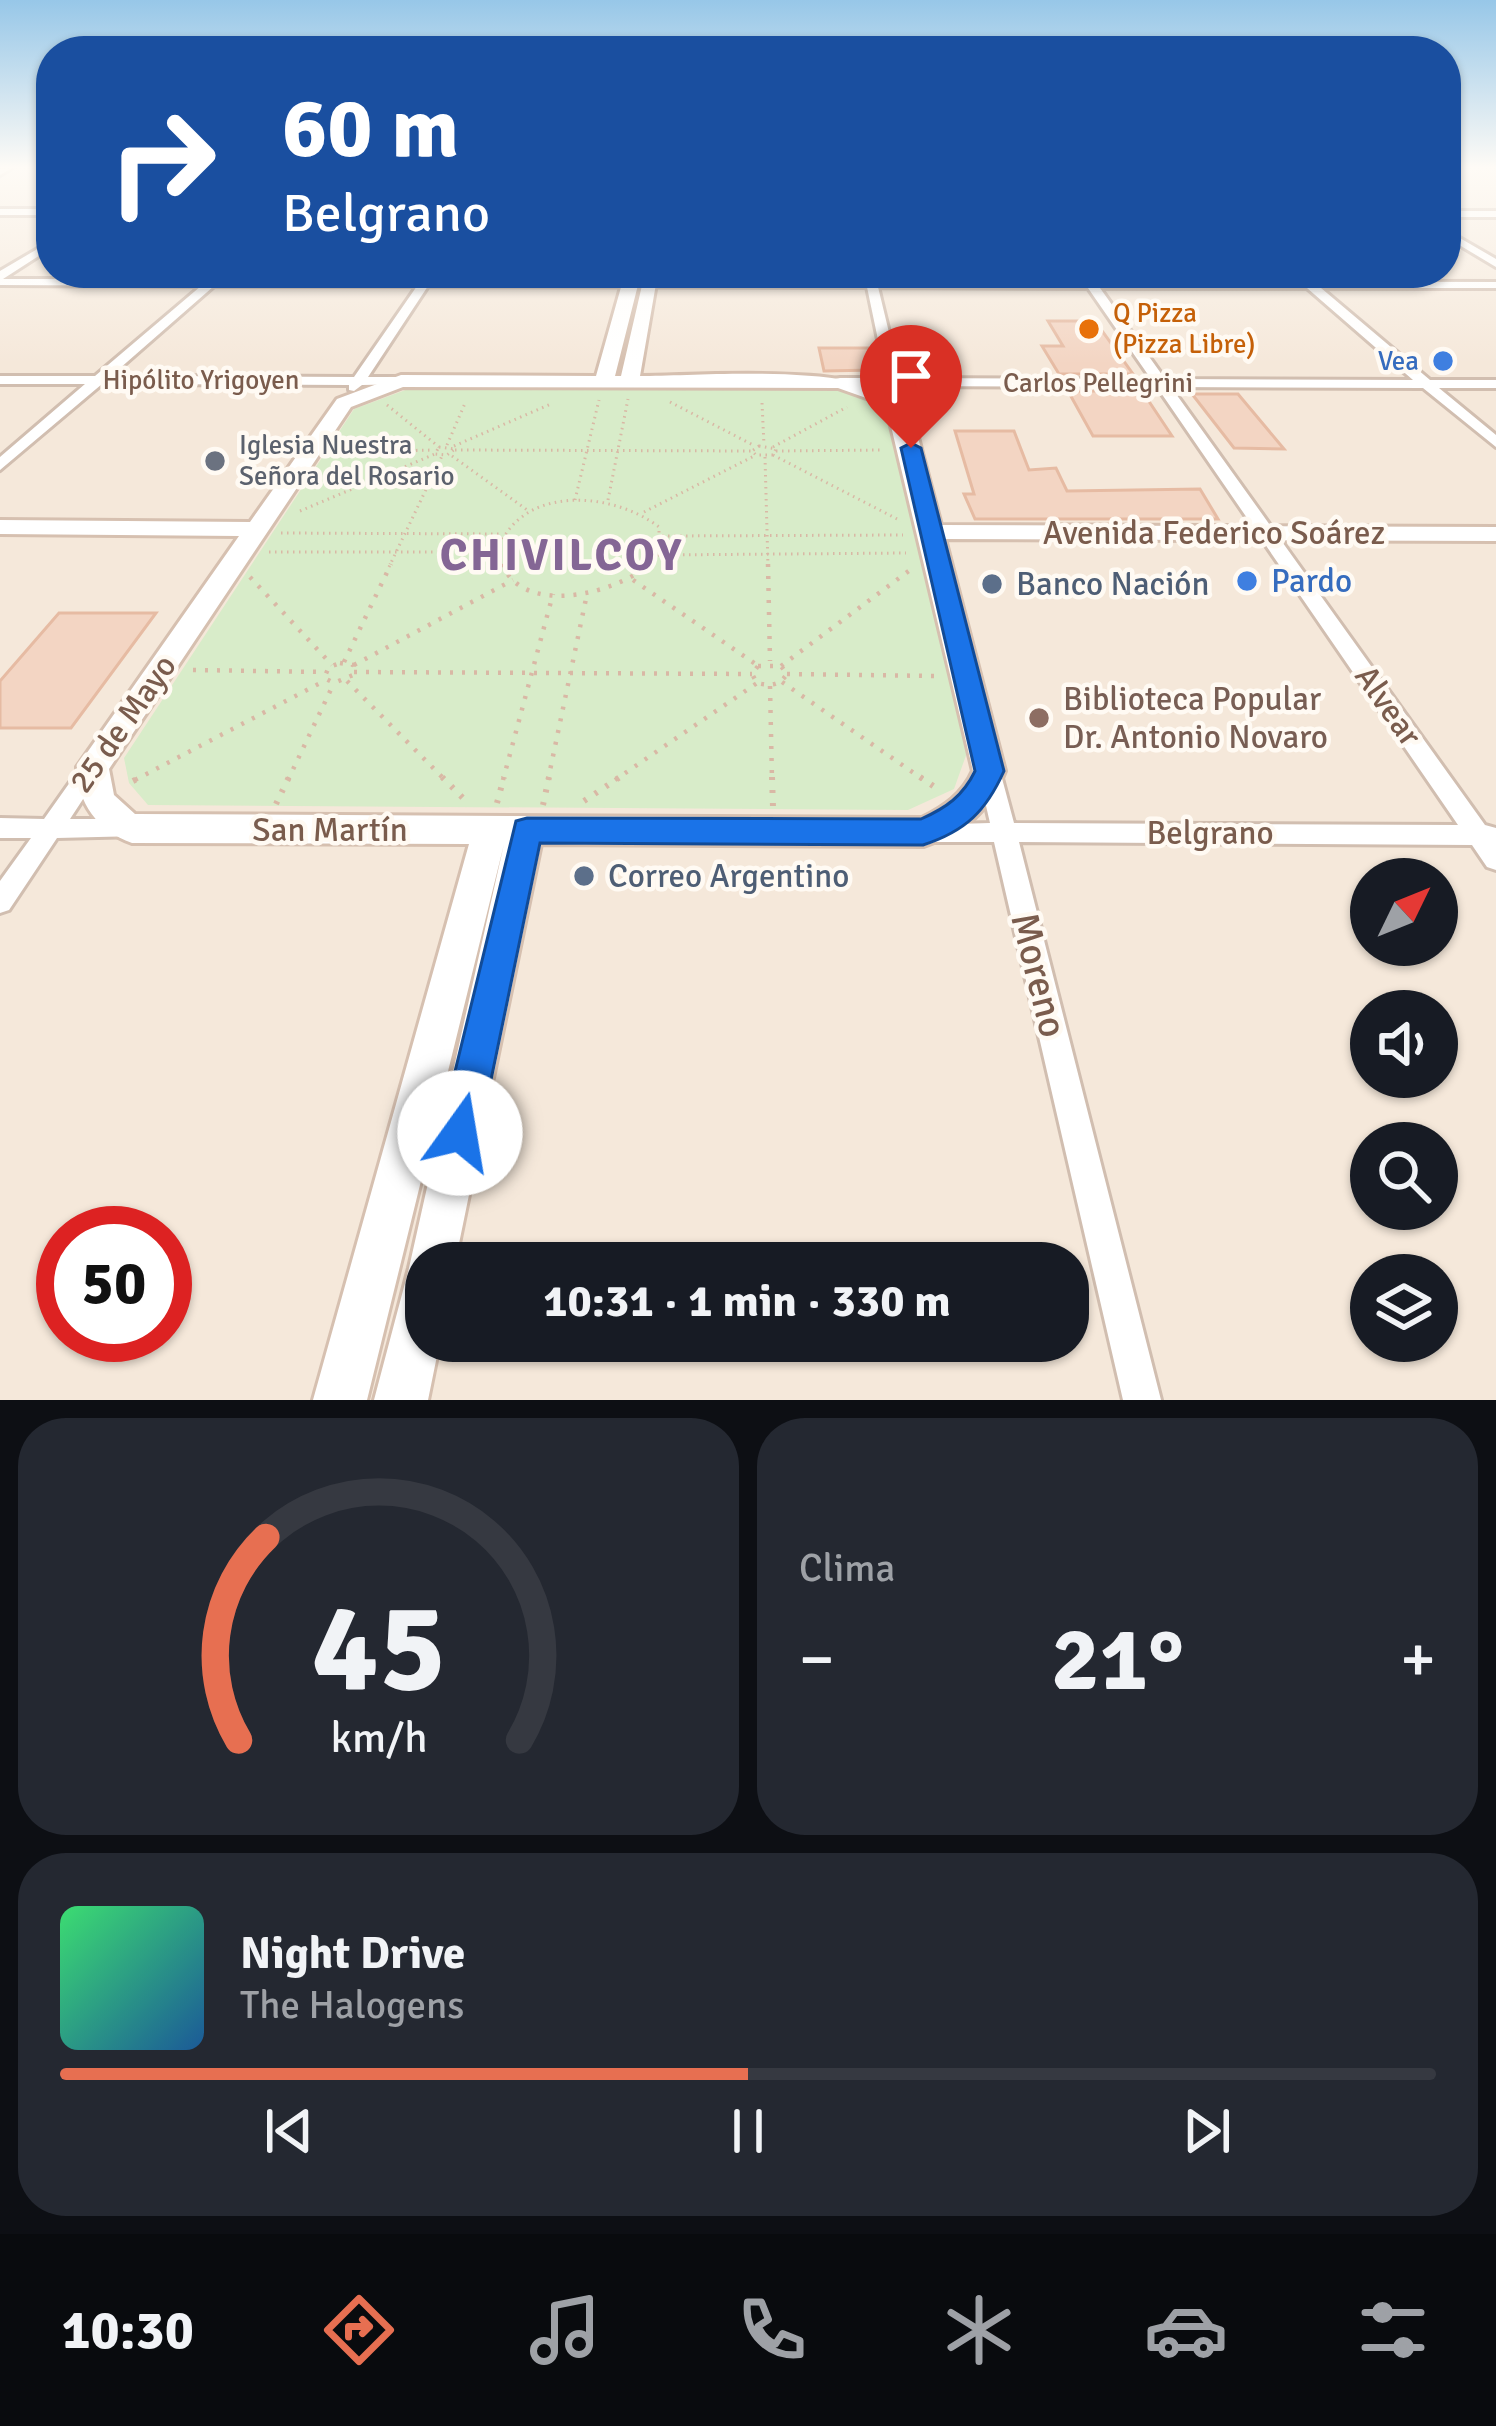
<!DOCTYPE html>
<html lang="es">
<meta charset="utf-8">
<style>
body{margin:0;font-family:Signika,sans-serif;background:#242831;color:#f1f3f6;height:100vh;display:flex;flex-direction:column;font-size:45px;white-space:nowrap}
*{box-sizing:border-box;margin:0}
p{font-size:39px;color:#9ea1a6}
.icon{flex:none;width:66px;height:66px;fill:none;stroke:currentColor;stroke-width:2;stroke-linecap:round;stroke-linejoin:round}
.map{position:relative;height:1400px;overflow:hidden}
.side{display:flex;flex-direction:column;gap:18px;padding:18px;background:#0d0f14;flex:1}
.side>*{flex:none}
.top-card{position:absolute;left:36px;top:36px;width:1425px;height:252px;border-radius:48px;box-shadow:0 3px 9px #0004;background:#1a4fa0;color:#fff;overflow:hidden}
.needle{width:78px;rotate:47deg}
.controls{position:absolute;left:1350px;top:858px;display:grid;gap:24px}
.controls a{display:grid;place-items:center;width:108px;height:108px;border-radius:50%;background:#171b24;box-shadow:0 3px 9px #0004;font-size:60px}
.speed{position:absolute;left:36px;top:1206px;display:flex;gap:24px;font-size:60px;font-weight:700;text-align:center}
.speed>*{display:grid;place-content:center;width:156px;height:156px;border-radius:50%;background:#171b24;box-shadow:0 3px 9px #0004;line-height:1}
.speed .limit{border:18px solid #d22;background:#fff;color:#111}
.pin{position:absolute;display:grid;place-items:center;width:102px;height:102px;color:#fff;margin:-123px -51px;border-radius:50% 50% 50% 0;rotate:-45deg;box-shadow:0 0 12px #0007}
.pin .icon{rotate:45deg}
.me{position:absolute;width:132px;margin:-66px;rotate:13deg;stroke-linejoin:round;filter:drop-shadow(0 0 9px #0008)}
.turn{display:flex;align-items:center;gap:42px;height:252px;padding:0 48px;font-size:54px}
.turn .icon{width:156px;height:156px;stroke-width:2.5}
.turn b{display:block;font-size:84px;line-height:102px}
.big{font-size:90px;font-weight:700;line-height:1.1}
.side .tile{flex:1;display:flex;flex-direction:column;justify-content:center;gap:18px;min-width:0;padding:0 42px;border-radius:48px;background:#242831}
.side .dial{align-items:center;gap:0}
.dial svg{height:312px;overflow:visible;fill:none;stroke:#363941;stroke-width:7;stroke-linecap:round;text-anchor:middle}
.dial text{fill:#f1f3f6;stroke:none}
.song{display:flex;align-items:center;gap:36px}
.cover{width:144px;height:144px;border-radius:18px;background:linear-gradient(135deg,hsl(140 70% 55%),hsl(210 70% 35%))}
.played{height:12px;border-radius:6px;background:linear-gradient(90deg,#e76f51 50%,#363941 50%)}
.keys{display:flex;justify-content:space-around;direction:ltr}
.heat{display:flex;justify-content:space-between;align-items:center;font-size:66px;direction:ltr}
.side .tiles{flex:1;display:grid;gap:18px;grid-template-columns:1fr 1fr}
.tile:last-child{grid-column:span 2}
.trip{position:absolute;left:405px;top:1242px;width:684px;height:120px;border-radius:48px;background:#171b24;box-shadow:0 3px 9px #0004;font-weight:700;line-height:120px;text-align:center}
.tab-bar{display:flex;height:192px;justify-content:space-around;align-items:center;background:#090b0e;color:#9ea1a6}
.tab-bar .icon{width:84px;height:84px}
.tab-bar .current{color:#e76f51}
.tab-bar b{font-size:54px;color:#f1f3f6}
.map>svg:first-child{display:block}
.residential{fill:#f5e8da;fill-rule:evenodd}
.green{fill:#d8ecc9}
.building{fill:#f3d5c3;stroke:#e6bba3;stroke-width:3}
.lines{fill:none;stroke-linecap:round;stroke-linejoin:round}
.street-casing{stroke:#d1beb0;stroke-width:6}
.secondary-casing{stroke:#d6c0b0;stroke-width:6}
.path-far2{stroke:#d9b8a5;stroke-width:3;stroke-dasharray:1.5 4.5;stroke-linecap:butt}
.path-far1{stroke:#d9b8a5;stroke-width:4.5;stroke-dasharray:3 9;stroke-linecap:butt}
.path{stroke:#d9b8a5;stroke-width:6;stroke-dasharray:3 10;stroke-linecap:butt}
.street{fill:#fff;fill-rule:evenodd}
.secondary{fill:#fff;fill-rule:evenodd}
.route{fill:#1a73e8;stroke:#114b97;stroke-width:3}
.food-dot{fill:#e8710a;stroke:#fffaf3;stroke-width:4.5}
.shop-dot{fill:#3f7fe0;stroke:#fffaf3;stroke-width:4.5}
.worship-dot{fill:#6b7280;stroke:#fffaf3;stroke-width:4.5}
.service-dot{fill:#5c6f8a;stroke:#fffaf3;stroke-width:4.5}
.education-dot{fill:#8d6e63;stroke:#fffaf3;stroke-width:4.5}
.labels{text-anchor:middle;dominant-baseline:central;stroke-width:9;stroke-linejoin:round;paint-order:stroke}
.far-food-label{font-size:27px;fill:#c56008;stroke:#fffaf3;text-anchor:start}
.far-shop-label{font-size:27px;fill:#366cbe;stroke:#fffaf3;text-anchor:end}
.far-street-label{font-size:27px;fill:#7a5c4d;stroke:#fffaf3}
.far-worship-label{font-size:27px;fill:#5b616d;stroke:#fffaf3;text-anchor:start}
.street-label{font-size:33px;fill:#7a5c4d;stroke:#fffaf3}
.shop-label{font-size:33px;fill:#366cbe;stroke:#fffaf3;text-anchor:start}
.service-label{font-size:33px;fill:#4e5e75;stroke:#fffaf3;text-anchor:start}
.education-label{font-size:33px;fill:#785e54;stroke:#fffaf3;text-anchor:start}
.near-street-label{font-size:39px;fill:#7a5c4d;stroke:#fffaf3}
.district-label{font-size:45px;font-weight:bold;letter-spacing:3px;fill:#846695;stroke:#fffaf3}
</style>
<div class="map">
<svg width="1496" height="1400" viewBox="0 0 1496 1400">
<rect width="100%" height="100%" fill="#fdf6ec"/>
<path class="residential" d="M 0,168 L 51,168 L 51,273 L 1446,273 L 1446,168 L 1496,168 L 1496,1400 L 0,1400 ZM 1371,879 L 1437,879 L 1437,945 L 1371,945 ZM 1371,1011 L 1437,1011 L 1437,1077 L 1371,1077 ZM 1371,1143 L 1437,1143 L 1437,1209 L 1371,1209 ZM 63,1233 L 165,1233 L 165,1335 L 63,1335 ZM 426,1263 L 1068,1263 L 1068,1341 L 426,1341 ZM 1371,1275 L 1437,1275 L 1437,1341 L 1371,1341 Z"/>
<path class="green" d="M 408,389 L 839,390 L 865,398 L 889,414 L 969,747 L 954,789 L 908,810 L 148,805 L 129,783 L 124,758 L 354,409 Z"/>
<path class="building" d="M 1048,321 L 1095,321 L 1133,374 L 1059,374 L 1042,346 L 1063,346 Z
M 819,348 L 868,348 L 874,370 L 824,371 Z
M 1068,391 L 1142,391 L 1172,436 L 1093,436 Z
M 1192,394 L 1238,394 L 1284,449 L 1234,448 Z
M 955,431 L 1014,431 L 1029,470 L 1056,468 L 1067,491 L 1200,489 L 1218,519 L 975,519 L 964,494 L 974,494 Z
M 59,613 L 156,613 L 71,728 L 0,728 L 0,681 Z"/>
<g class="lines">
<defs>
<path id="street" d="M 12,168 L 0,175 L 0,169 Z
M 0,209 L 51,209 L 51,215 L 0,215 Z
M 1446,211 L 1496,211 L 1496,217 L 1446,217 Z
M 1446,230 L 1496,259 L 1496,267 L 1446,237 Z
M 51,241 L 51,248 L 3,279 L 422,279 L 426,273 L 436,273 L 433,280 L 865,280 L 864,273 L 874,273 L 876,280 L 1084,281 L 1080,276 L 1087,273 L 1095,281 L 1496,282 L 1496,288 L 1321,288 L 1430,380 L 1496,380 L 1496,388 L 1439,388 L 1496,435 L 1496,447 L 1423,388 L 1171,387 L 1485,825 L 1496,828 L 1496,870 L 1487,867 L 1472,845 L 1019,842 L 1161,1400 L 1123,1400 L 994,842 L 930,842 L 921,839 L 918,832 L 921,825 L 990,823 L 978,771 L 981,765 L 997,765 L 1000,771 L 1014,823 L 1458,825 L 1157,387 L 902,386 L 904,395 L 897,399 L 890,395 L 888,386 L 835,385 L 835,379 L 840,378 L 886,378 L 867,287 L 428,286 L 368,377 L 401,377 L 406,378 L 406,384 L 362,385 L 354,391 L 349,390 L 349,385 L 102,384 L 0,470 L 0,457 L 85,384 L 0,384 L 0,376 L 95,376 L 201,286 L 0,285 L 0,271 ZM 214,286 L 417,286 L 354,377 L 111,376 ZM 878,287 L 1088,288 L 1151,379 L 900,378 ZM 1100,288 L 1307,288 L 1413,380 L 1165,379 Z
M 93,758 L 101,761 L 104,767 L 70,819 L 131,819 L 139,822 L 143,829 L 139,836 L 57,838 L 9,910 L 0,913 L 0,881 L 31,838 L 0,838 L 0,818 L 44,819 L 85,761 Z"/>
<path id="secondary" d="M 625,273 L 641,273 L 615,376 L 621,376 L 643,281 L 657,278 L 640,376 C 702,376 869,361 910,407 L 941,525 L 1496,527 L 1496,541 L 945,539 L 1005,771 C 990,811 964,832 924,846 L 541,844 L 455,1263 L 426,1263 L 426,1341 L 440,1341 L 428,1400 L 374,1400 L 409,1268 L 504,844 L 367,1400 L 313,1400 L 469,844 L 132,843 C 98,831 77,803 77,767 L 239,536 L 0,534 L 0,520 L 250,522 L 337,399 L 401,375 L 596,376 ZM 403,387 L 838,388 L 886,405 L 973,771 C 963,794 944,807 922,818 L 135,814 L 114,795 L 109,769 L 351,407 Z"/>
</defs>
<use href="#street" class="street-casing"/>
<use href="#secondary" class="secondary-casing"/>
<path class="path-far2" d="M 670,402 L 755,446
M 762,403 L 764,445
M 387,405 L 439,447
M 447,445 L 466,401
M 454,446 L 553,403
M 759,446 L 776,449 L 773,455 L 756,455 L 752,451 Z
M 439,447 L 455,449 L 447,455 L 435,454 Z
M 773,447 L 847,407
M 455,450 L 752,451
M 776,451 L 884,450
M 338,452 L 434,450
M 773,455 L 901,521
M 452,456 L 530,512
M 765,457 L 768,567
M 575,500 L 599,400
M 608,500 L 628,399
M 300,511 L 435,454
M 644,512 L 756,455
M 281,533 L 503,534
M 662,536 L 903,535
M 269,552 L 497,552
M 659,555 L 906,553
M 389,567 L 442,456
M 503,567 L 497,552 C 520,484 612,491 659,527 L 659,555 L 647,567"/>
<path class="path-far1" d="M 502,564 C 524,618 617,593 650,564
M 768,564 L 770,661
M 250,577 L 332,665
M 633,580 L 757,665
M 344,662 L 391,564
M 340,663 L 353,665 L 353,675 L 334,683 L 324,678 L 329,667 Z
M 354,665 L 513,580
M 758,666 L 781,666 L 787,674 C 779,686 770,686 757,683 L 752,674 Z
M 781,666 L 910,570
M 193,670 L 325,672
M 354,672 L 752,674
M 787,674 L 937,676
M 347,681 L 445,780
M 782,682 L 924,780
M 770,686 L 772,780
M 135,780 L 326,680
M 288,780 L 334,683
M 503,780 L 553,594
M 548,780 L 587,594
M 615,780 L 757,683"/>
<path class="path" d="M 442,777 L 466,801
M 772,777 L 773,807
M 920,777 L 939,790
M 133,781 L 141,777
M 584,801 L 620,777
M 497,803 L 504,777
M 276,804 L 289,777
M 543,805 L 549,777"/>
<use href="#street" class="street"/>
<use href="#secondary" class="secondary"/>
</g>
<linearGradient id="sky" x2="0" y2="1"><stop stop-color="#97c7e8"/><stop offset="0.46" stop-color="#fefbf6"/><stop offset="1" stop-color="#fefbf6" stop-opacity="0"/></linearGradient>
<rect width="1496" height="364" fill="url(#sky)"/>
<path class="route" d="M 911,443 L 921,448 L 1004,771 C 986,811 966,831 923,845 L 540,843 L 480,1133 L 474,1147 L 460,1153 L 446,1147 L 440,1133 L 516,821 L 527,818 L 921,819 C 946,808 963,796 975,771 L 901,448 Z"/>
<circle class="food-dot" cx="1089" cy="329" r="12"/>
<g class="shop-dot">
<circle cx="1443" cy="361" r="12"/>
<circle cx="1247" cy="581" r="12"/>
</g>
<circle class="worship-dot" cx="215" cy="461" r="12"/>
<g class="service-dot">
<circle cx="992" cy="584" r="12"/>
<circle cx="584" cy="876" r="12"/>
</g>
<circle class="education-dot" cx="1039" cy="718" r="12"/>
<g class="labels">
<g class="far-food-label">
<text x="1113" y="313">Q Pizza<tspan x="1113" dy="31">(Pizza Libre)</tspan></text>
</g>
<g class="far-shop-label">
<text x="1419" y="361">Vea</text>
</g>
<g class="far-street-label">
<text x="201" y="380">Hipólito Yrigoyen</text>
<text x="1098" y="383">Carlos Pellegrini</text>
</g>
<g class="far-worship-label">
<text x="239" y="445">Iglesia Nuestra<tspan x="239" dy="31">Señora del Rosario</tspan></text>
</g>
<g class="street-label">
<text x="1214" y="533">Avenida Federico Soárez</text>
<text transform="translate(1388 706) rotate(55)">Alvear</text>
<text transform="translate(123 724) rotate(-55)">25 de Mayo</text>
<text x="330" y="830">San Martín</text>
<text x="1210" y="833">Belgrano</text>
</g>
<g class="shop-label">
<text x="1271" y="581">Pardo</text>
</g>
<g class="service-label">
<text x="1016" y="584">Banco Nación</text>
<text x="608" y="876">Correo Argentino</text>
</g>
<g class="education-label">
<text x="1063" y="699">Biblioteca Popular<tspan x="1063" dy="38">Dr. Antonio Novaro</tspan></text>
</g>
<g class="near-street-label">
<text transform="translate(1039 975) rotate(76)">Moreno</text>
</g>
<g class="district-label">
<text x="562" y="555">CHIVILCOY</text>
</g>
</g>
</svg>
<div class="controls">
<a><svg class="needle" viewBox="-14 -14 28 28"><path d="M0-13l5 13h-10z" fill="#e53935"/><path d="M0 13l5-13h-10z" fill="#9ea1a6"/></svg></a>
<a><svg class="icon" aria-label="sound" viewBox="0 0 24 24"><path d="M4 9h4l5-4v14l-5-4H4zM17 9q2 3 0 6"/></svg></a>
<a><svg class="icon" aria-label="search" viewBox="0 0 24 24"><circle cx="10" cy="10" r="6"/><path d="M15 15l6 6"/></svg></a>
<a><svg class="icon" aria-label="layers" viewBox="0 0 24 24"><path d="M12 4l9 5-9 5-9-5zM3 14l9 5 9-5"/></svg></a>
</div>
<div class="speed"><div class="limit">50</div></div>
<div class="pin" style="left:911px;top:448px;background:#d93025"><svg class="icon" aria-label="arrive" viewBox="0 0 24 24"><path d="M6 21V4h12l-3 4 3 4H6"/></svg></div>
<svg class="me" style="left:460px;top:1133px" viewBox="-20 -20 40 40"><circle r="19" fill="#fff"/><path d="M0-13L10 11 0 6-10 11z" fill="#1a73e8"/></svg>
<div class="trip">10:31 · 1 min · 330 m</div>
<div class="top-card">
<div class="turn"><svg class="icon" aria-label="right" viewBox="0 0 24 24"><path d="M7 20v-9h11M14 6l5 5-5 5"/></svg><div><b>60 m</b>Belgrano</div></div>
</div>
</div>
<section class="side">
<div class="tiles">
<div class="tile dial"><svg viewBox="0 0 100 80">
<path d="M14 69A42 42 0 1 1 86 69"/>
<path d="M14 69A42 42 0 0 1 21 17" stroke="#e76f51"/>
<text x="50" y="56" font-size="32" font-weight="700">45</text>
<text x="50" y="72" font-size="11">km/h</text>
</svg></div>
<div class="tile"><p>Clima</p>
<div class="heat"><a>−</a><b class="big">21°</b><a>+</a></div>
</div>
<div class="tile">
<div class="song"><i class="cover"></i><div><b>Night Drive</b><p>The Halogens</p></div></div>
<div class="played"></div>
<div class="keys"><svg class="icon" aria-label="previous" viewBox="0 0 24 24"><path d="M18 5L8 12l10 7zM5 5v14"/></svg><svg class="icon" aria-label="pause" viewBox="0 0 24 24"><path d="M8 5v14M16 5v14"/></svg><svg class="icon" aria-label="next" viewBox="0 0 24 24"><path d="M6 5l10 7-10 7zM19 5v14"/></svg></div>
</div>
</div>
</section>
<nav class="tab-bar">
<b>10:30</b>
<svg class="icon current" aria-label="directions" viewBox="0 0 24 24"><path d="M12 3l9 9-9 9-9-9zM9 14v-3h6M13 9l2 2-2 2"/></svg>
<svg class="icon" aria-label="music" viewBox="0 0 24 24"><path d="M9 18V5l10-2v13"/><circle cx="6" cy="18" r="3"/><circle cx="16" cy="16" r="3"/></svg>
<svg class="icon" aria-label="phone" viewBox="0 0 24 24"><path d="M5 4h4l2 5-3 2q2 4 5 5l2-3 5 2v4C11 20 4 13 5 4z"/></svg>
<svg class="icon" aria-label="climate" viewBox="0 0 24 24"><path d="M12 3v18M4 7l16 10M4 17L20 7"/></svg>
<svg class="icon" aria-label="car" viewBox="0 0 24 24"><path d="M5 17H2v-5l4-1 3-4h7l3 4 3 1v5h-3M9 17h6M6 11h13"/><circle cx="7" cy="17" r="2"/><circle cx="17" cy="17" r="2"/></svg>
<svg class="icon" aria-label="filters" viewBox="0 0 24 24"><path d="M4 7h16M4 17h16"/><circle cx="9" cy="7" r="2"/><circle cx="15" cy="17" r="2"/></svg>
</nav>
